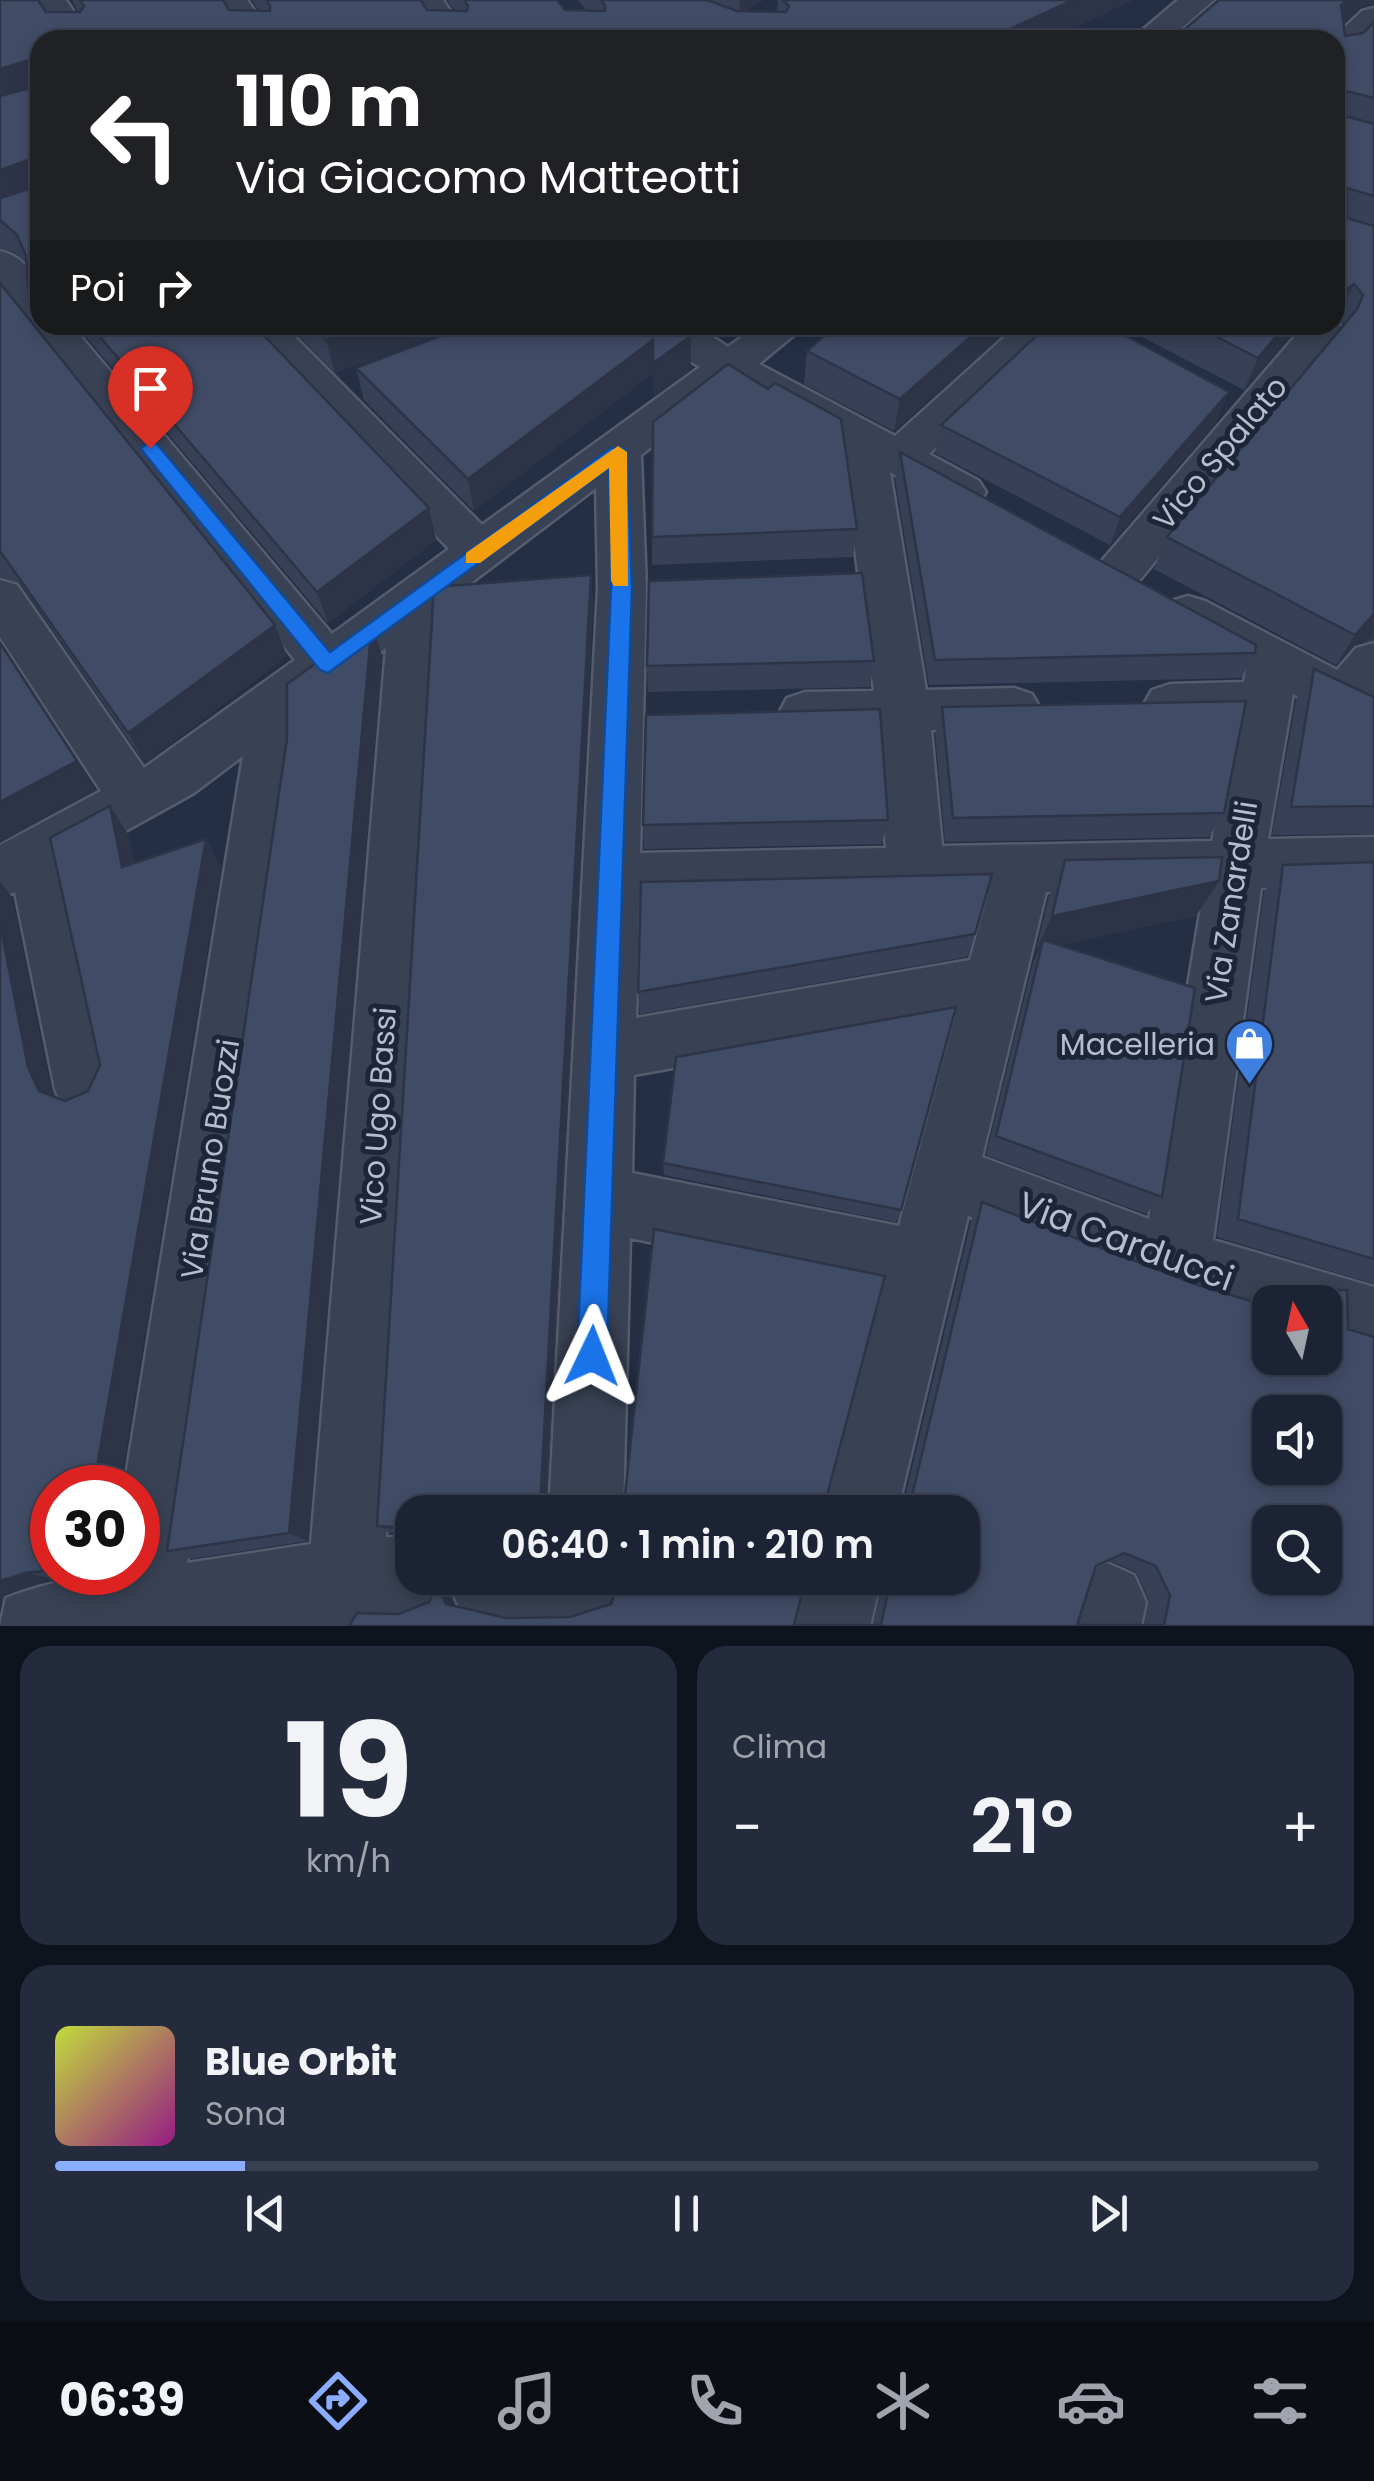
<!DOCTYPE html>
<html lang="it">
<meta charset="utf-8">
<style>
body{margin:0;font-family:Poppins,sans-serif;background:#242b3c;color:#f1f3f6;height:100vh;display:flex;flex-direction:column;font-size:38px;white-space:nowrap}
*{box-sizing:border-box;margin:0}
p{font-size:32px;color:#a0a4ac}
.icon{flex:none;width:55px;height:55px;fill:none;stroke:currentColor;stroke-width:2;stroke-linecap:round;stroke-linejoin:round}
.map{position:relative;height:1626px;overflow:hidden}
.sheet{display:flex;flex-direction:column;gap:20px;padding:20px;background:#0f131d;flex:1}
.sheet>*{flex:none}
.guide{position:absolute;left:30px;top:30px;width:1315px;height:305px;border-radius:30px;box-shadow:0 5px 15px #0003,0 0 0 2px #39404f;background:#202124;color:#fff;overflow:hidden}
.needle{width:65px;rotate:351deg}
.buttons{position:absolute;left:1252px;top:1285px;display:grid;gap:20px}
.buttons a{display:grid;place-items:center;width:90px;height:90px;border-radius:20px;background:#1b2334;box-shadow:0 5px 15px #0003,0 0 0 2px #39404f;font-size:50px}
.speed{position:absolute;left:30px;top:1465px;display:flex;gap:20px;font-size:50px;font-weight:700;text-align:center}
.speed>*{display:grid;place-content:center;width:130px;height:130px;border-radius:50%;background:#1b2334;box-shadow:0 5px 15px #0003,0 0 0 2px #39404f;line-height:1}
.speed .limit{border:15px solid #d22;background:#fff;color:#111}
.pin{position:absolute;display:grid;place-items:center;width:85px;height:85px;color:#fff;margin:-102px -42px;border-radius:50% 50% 50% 0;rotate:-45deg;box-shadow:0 0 10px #0007}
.pin .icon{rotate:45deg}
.me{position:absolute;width:110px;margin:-55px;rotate:2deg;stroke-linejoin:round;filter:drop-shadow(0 0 8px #0008)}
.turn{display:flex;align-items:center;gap:35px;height:210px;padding:0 40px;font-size:45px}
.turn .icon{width:130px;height:130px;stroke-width:2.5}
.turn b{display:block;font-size:70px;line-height:85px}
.then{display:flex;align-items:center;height:95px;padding:0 40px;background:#0003;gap:20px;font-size:38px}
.big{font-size:75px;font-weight:600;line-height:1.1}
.sheet .tile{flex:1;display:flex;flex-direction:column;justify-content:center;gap:15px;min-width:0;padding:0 35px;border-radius:30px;background:#242b3c}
.sheet .dial{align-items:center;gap:0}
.dial b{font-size:130px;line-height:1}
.song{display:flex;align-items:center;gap:30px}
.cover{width:120px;height:120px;border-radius:15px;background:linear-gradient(135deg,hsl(70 70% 55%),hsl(310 70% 35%))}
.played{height:10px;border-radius:5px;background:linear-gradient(90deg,#8aadff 15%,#39404f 15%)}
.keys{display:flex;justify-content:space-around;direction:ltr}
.heat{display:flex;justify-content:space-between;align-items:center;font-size:55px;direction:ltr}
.sheet .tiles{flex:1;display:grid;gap:20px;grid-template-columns:1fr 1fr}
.tile:last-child{grid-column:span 2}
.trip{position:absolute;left:395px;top:1495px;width:585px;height:100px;border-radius:30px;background:#1b2334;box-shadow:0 5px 15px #0003,0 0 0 2px #39404f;font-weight:600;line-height:100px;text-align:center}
.tab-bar{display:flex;height:160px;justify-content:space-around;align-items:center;background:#0b0e15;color:#a0a4ac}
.tab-bar .icon{width:70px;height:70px}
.tab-bar .on{color:#8aadff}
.tab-bar b{font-size:45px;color:#f1f3f6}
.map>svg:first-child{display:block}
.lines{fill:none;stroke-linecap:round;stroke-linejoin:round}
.minor-casing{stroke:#545c6e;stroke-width:5}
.minor{fill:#394154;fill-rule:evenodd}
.wall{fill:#374057;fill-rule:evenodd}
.shaded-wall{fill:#2d3447}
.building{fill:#404b65;stroke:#2d3447;stroke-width:2.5;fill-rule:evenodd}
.route{fill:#1a73e8;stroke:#114b97;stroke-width:2.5}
.slow{fill:#f59e0b}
.labels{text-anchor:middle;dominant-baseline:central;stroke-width:10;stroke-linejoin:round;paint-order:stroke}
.street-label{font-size:30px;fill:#b6bdce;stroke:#1d2639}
.poi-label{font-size:30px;fill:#b6bdce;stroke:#1d2639;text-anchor:end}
.near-street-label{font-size:35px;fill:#b6bdce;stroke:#1d2639}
</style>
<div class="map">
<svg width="1374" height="1626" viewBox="0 0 1374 1626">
<rect width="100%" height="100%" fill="#242f45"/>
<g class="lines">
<defs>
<path id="minor" d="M 34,0 L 66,0 L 92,40 L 58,40 Z
M 215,0 L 247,0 L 275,40 L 241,40 Z
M 411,0 L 443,0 L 469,40 L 435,40 Z
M 1178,0 L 1214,0 L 1168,40 L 1131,40 Z
M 1374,8 L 1374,36 L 1347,62 L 1335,65 L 1335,40 L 1331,40 L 1362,11 Z
M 0,251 C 37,260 40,293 40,325 L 71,325 L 332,634 L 449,549 L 238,325 L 283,325 L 482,525 L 700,367 L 673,351 L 650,325 L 695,325 L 728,347 L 758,325 L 806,325 L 759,364 L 895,436 L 1018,325 L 1064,325 L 929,454 L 979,481 L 986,492 L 979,503 C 947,512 918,487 890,472 L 926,690 L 1014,688 L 1032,694 L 1040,708 L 1032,722 L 1014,728 L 931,730 L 942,846 L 1212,841 L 1236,723 L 1170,724 L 1152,718 L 1144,704 L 1152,690 L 1170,684 L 1244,682 L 1246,669 L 1171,627 L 1163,614 L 1171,601 L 1188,596 L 1205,601 L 1337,670 L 1356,648 L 1374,643 L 1374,735 L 1293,694 L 1268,839 L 1374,837 L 1374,885 L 1261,888 L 1213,1240 L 1374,1287 L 1374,1357 L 1325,1342 L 1325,1302 L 1270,1302 L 1270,1325 L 1176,1297 L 968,1216 L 897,1512 L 823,1512 L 882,1290 L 630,1238 L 623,1512 L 549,1512 L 598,588 L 596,488 L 438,608 L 386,1537 L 412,1538 L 412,1578 L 621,1578 L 611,1607 C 567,1625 502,1623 458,1605 L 448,1581 L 439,1603 L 412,1614 L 369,1613 L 364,1626 L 0,1626 L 6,1598 C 47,1582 97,1572 138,1572 L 138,1488 L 124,1488 L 243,756 L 194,793 L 66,864 L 117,1089 L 108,1110 L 86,1119 L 64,1110 L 55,1089 L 15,892 L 0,897 L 0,845 L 101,791 L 0,637 L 0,580 L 17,585 L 144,768 L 295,660 L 0,290 ZM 732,385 L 841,445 L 874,691 L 805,692 L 787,698 L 779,713 L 787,728 L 805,734 L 878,732 L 886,848 L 640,853 L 646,588 L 641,455 ZM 386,648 L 311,1544 L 187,1563 L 296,770 L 296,715 ZM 1204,889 L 1149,1219 L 982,1157 L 1046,892 ZM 988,894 L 970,960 L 636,1018 L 639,902 ZM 955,1017 L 899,1226 L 632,1173 L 634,1075 Z
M 1335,320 L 1344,330 L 1338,339 L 1134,587 L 1117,593 L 1100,587 L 1093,575 L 1100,563 L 1305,325 L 1335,325 Z
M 1107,1563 L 1134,1575 L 1146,1602 L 1141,1626 L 1063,1626 L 1080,1575 Z
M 805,1578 L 881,1578 L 870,1626 L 792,1626 Z"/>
</defs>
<use href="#minor" class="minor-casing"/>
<use href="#minor" class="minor"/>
</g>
<path class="wall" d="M 0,0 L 46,12 L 78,12 L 72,0 L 223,0 L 229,10 L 259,11 L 252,0 L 421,0 L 427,10 L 454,10 L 447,0 L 557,0 L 565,10 L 586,10 L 578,0 L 764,0 L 743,11 L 777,12 L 778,0 L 1134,0 L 40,40 L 40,313 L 28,288 L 26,263 L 14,252 L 0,248 Z
M 1219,0 L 1359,8 L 1343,23 L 1345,36 L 1363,33 L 1374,22 L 1374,640 L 1355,644 L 1336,665 L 1154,569 L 1167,537 L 1344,324 L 1338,317 L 1335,320 L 1335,40 Z
M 0,283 L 287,656 L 145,763 L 20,583 L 0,577 Z
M 76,325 L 254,325 L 429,508 L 436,540 L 328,623 Z
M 288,325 L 462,325 L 335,373 Z
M 836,325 L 1014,325 L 894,431 L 804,384 L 807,351 Z
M 1119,325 L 1300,325 L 1244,390 Z
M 356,368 L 691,369 L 654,396 L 653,373 L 474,511 L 364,400 Z
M 1217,421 L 1110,545 L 935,453 L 941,425 Z
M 900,452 L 1255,653 L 1241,678 L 929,685 L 895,479 Z
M 857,529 L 853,557 L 652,565 L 652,537 Z
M 591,575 L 593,607 L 547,1506 L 620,1507 L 624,1504 L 654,1229 L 885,1276 L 825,1503 L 829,1507 L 903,1505 L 971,1221 L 982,1202 L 1195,1284 L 1270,1307 L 1270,1358 L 1325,1358 L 1325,1302 L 1279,1302 L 1297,1290 L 1347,1290 L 1348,1329 L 1374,1337 L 1374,1626 L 349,1626 L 357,1613 L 399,1614 L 429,1602 L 437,1586 L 448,1591 L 456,1606 L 506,1618 L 570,1617 L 611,1604 L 620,1578 L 806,1578 L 794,1625 L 873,1625 L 884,1578 L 962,1578 L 962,1512 L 412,1512 L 412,1573 L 404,1568 L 403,1534 L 390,1533 L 377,1526 L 434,587 ZM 1270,1412 L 1325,1412 L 1325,1468 L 1270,1468 ZM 1270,1522 L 1325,1522 L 1325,1578 L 1270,1578 ZM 1108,1560 L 1136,1572 L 1149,1600 L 1144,1625 L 1077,1625 L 1096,1566 Z
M 382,656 L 308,1541 L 191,1559 L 167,1551 Z
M 874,661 L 870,687 L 648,692 L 647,666 Z
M 1314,669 L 1374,697 L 1374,834 L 1272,835 L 1296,700 Z
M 942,707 L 1224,813 L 1209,837 L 945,842 L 935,734 Z
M 110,806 L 128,834 L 134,863 L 206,839 L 221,866 L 120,1486 L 52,1488 L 52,1572 L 103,1572 L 54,1579 L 5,1594 L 0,1604 L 0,882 L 12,897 L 51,1090 L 55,1097 L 65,1101 L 88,1091 L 100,1065 Z
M 888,820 L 882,844 L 644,849 L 643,825 Z
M 1065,860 L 1219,881 L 1196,916 L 1060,945 L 1162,1197 L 1146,1214 L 986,1155 L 1033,962 L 1039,950 L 1036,950 L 1049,896 Z
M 1374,862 L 1374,1284 L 1217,1237 L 1264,892 L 1283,865 Z
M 975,934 L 967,957 L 640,1014 L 638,992 Z
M 663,1163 L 901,1210 L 896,1222 L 664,1175 Z"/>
<path class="shaded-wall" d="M 740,0 L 764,0 L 739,14 Z
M 1073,0 L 1134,0 L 1049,40 L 986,40 Z
M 1347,0 L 1374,0 L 1374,5 L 1359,8 L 1328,37 L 1341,5 Z
M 29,60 L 40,86 L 0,106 L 0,69 Z
M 28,160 L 40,188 L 0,208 L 0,170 Z
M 1354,284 L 1338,317 L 1335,320 L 1348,288 Z
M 366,325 L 462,325 L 335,373 L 326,340 Z
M 984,325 L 1014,325 L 894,431 L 900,399 Z
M 1286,325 L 1300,325 L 1244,390 L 1258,358 Z
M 691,336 L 691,369 L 654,396 L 653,373 L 474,511 L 468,479 L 653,340 Z
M 1229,392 L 1217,421 L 1110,545 L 1120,517 Z
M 429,508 L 436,540 L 328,623 L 317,592 Z
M 591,575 L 593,607 L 546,1512 L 540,1506 Z
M 1374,614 L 1373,639 L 1355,644 L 1336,665 L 1355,635 Z
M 372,623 L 382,656 L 308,1541 L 289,1533 Z
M 275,625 L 287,656 L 145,763 L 128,733 Z
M 77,761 L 96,790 L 0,843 L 0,802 Z
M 110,806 L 128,834 L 140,894 L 122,867 Z
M 206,839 L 221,866 L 120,1486 L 123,1488 L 110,1488 L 99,1482 L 95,1478 Z
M 1219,881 L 1196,916 L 1041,949 L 1043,940 L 1039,950 L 1036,950 L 1052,916 Z
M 0,882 L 12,897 L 51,1090 L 63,1113 L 39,1091 L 28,1067 L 0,924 Z
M 25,1573 L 54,1579 L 5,1594 L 0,1604 L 0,1581 Z
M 437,1586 L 448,1591 L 457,1609 L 446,1604 Z"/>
<path class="building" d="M 0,0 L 38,0 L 46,12 L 80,12 L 84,6 L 80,0 L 223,0 L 229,10 L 270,11 L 270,6 L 266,0 L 421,0 L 427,10 L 467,11 L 468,6 L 464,0 L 557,0 L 565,10 L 605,11 L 605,6 L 601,0 L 707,0 L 737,11 L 786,12 L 789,6 L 783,0 L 1073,0 L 986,40 L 40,40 L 40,289 L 28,288 L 26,256 L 17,235 L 0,220 L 0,198 L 29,189 L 28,160 L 0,170 L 0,96 L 30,88 L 29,60 L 0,69 Z
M 1219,0 L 1347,0 L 1341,5 L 1345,36 L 1363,33 L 1374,22 L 1374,98 L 1346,91 L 1345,116 L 1374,124 L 1374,196 L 1347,188 L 1347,218 L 1374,226 L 1374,614 L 1355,635 L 1167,537 L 1357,309 L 1363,295 L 1354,284 L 1348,288 L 1335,289 L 1335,40 L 1172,40 Z
M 0,283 L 275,625 L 128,733 L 0,551 Z
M 90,325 L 254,325 L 429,508 L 317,592 Z
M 312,325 L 366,325 L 326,340 Z
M 469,325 L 673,325 L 691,336 L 653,363 L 653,340 L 468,479 L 356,368 Z
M 836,325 L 984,325 L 900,399 L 807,351 Z
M 1048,325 L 1106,325 L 1229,392 L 1120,517 L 941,425 Z
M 1194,325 L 1286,325 L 1258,358 Z
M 728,364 L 768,389 L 775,383 L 841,419 L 857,529 L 652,537 L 653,422 Z
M 900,452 L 1256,645 L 1255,653 L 935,660 Z
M 862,573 L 874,661 L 647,666 L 649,581 Z
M 591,575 L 540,1506 L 620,1507 L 624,1504 L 654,1229 L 885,1276 L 825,1503 L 829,1507 L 910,1504 L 982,1202 L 1195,1284 L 1270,1307 L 1270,1358 L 1325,1358 L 1325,1302 L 1298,1302 L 1297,1290 L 1347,1290 L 1348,1329 L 1374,1337 L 1374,1626 L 349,1626 L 357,1613 L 399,1614 L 429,1602 L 437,1586 L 446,1604 L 506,1618 L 570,1617 L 611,1604 L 620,1578 L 806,1578 L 794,1625 L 881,1625 L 891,1578 L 962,1578 L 962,1512 L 412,1512 L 412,1568 L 404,1568 L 403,1528 L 377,1526 L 434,587 ZM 1270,1412 L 1325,1412 L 1325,1468 L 1270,1468 ZM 1270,1522 L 1325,1522 L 1325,1578 L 1270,1578 ZM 1124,1553 L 1156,1566 L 1170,1596 L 1164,1625 L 1077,1625 L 1096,1566 Z
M 372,623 L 289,1533 L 167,1551 L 287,739 L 287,684 Z
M 0,643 L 77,761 L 0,802 Z
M 1314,669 L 1374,697 L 1374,806 L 1291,807 Z
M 1246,701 L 1224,813 L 953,818 L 942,707 Z
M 880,709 L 888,820 L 643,825 L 646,715 Z
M 110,806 L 122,867 L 206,839 L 95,1478 L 99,1482 L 110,1482 L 110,1488 L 52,1488 L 52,1570 L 25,1573 L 0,1581 L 0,924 L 28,1067 L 39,1091 L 65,1101 L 88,1091 L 100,1065 L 50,838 Z
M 1222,857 L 1219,881 L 1052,916 L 1065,860 Z
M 1374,862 L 1374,1259 L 1238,1219 L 1283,865 Z
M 992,874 L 975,934 L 638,992 L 641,882 Z
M 1043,940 L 1195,988 L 1162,1197 L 996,1136 Z
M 956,1007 L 901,1210 L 663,1163 L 676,1057 Z"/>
<path class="route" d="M 150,442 L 157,444 L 330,652 L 611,448 L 624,448 L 627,452 L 632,588 L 607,1356 L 602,1366 L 592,1370 L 582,1366 L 577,1356 L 611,588 L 609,468 L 328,673 L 320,670 L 144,453 L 141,448 Z"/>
<path class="slow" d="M 618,446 L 627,452 L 628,586 L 614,586 L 611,581 L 609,468 L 480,563 L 466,563 L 466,553 Z"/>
<defs>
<symbol id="shop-pin" viewBox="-11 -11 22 30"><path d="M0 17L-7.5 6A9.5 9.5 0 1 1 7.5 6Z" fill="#3f7fe0" stroke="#1d2639"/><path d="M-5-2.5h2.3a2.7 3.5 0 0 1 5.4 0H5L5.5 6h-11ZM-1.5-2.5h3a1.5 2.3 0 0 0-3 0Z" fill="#fff"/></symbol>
</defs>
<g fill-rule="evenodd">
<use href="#shop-pin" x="1222" y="1016" width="55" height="75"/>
</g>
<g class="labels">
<g class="street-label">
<text transform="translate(1220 453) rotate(-50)">Vico Spalato</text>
<text transform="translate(1231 902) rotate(-81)">Via Zanardelli</text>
<text transform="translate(378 1116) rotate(-86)">Vico Ugo Bassi</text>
<text transform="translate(210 1159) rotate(-81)">Via Bruno Buozzi</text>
</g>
<g class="poi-label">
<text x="1215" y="1044">Macelleria</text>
</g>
<g class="near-street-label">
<text transform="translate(1126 1241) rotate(20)">Via Carducci</text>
</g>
</g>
</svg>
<div class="buttons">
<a><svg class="needle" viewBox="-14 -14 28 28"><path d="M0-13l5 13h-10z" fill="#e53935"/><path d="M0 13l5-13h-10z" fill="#a0a4ac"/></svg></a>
<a><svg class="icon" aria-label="sound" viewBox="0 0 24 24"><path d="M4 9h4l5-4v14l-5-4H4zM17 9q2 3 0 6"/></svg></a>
<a><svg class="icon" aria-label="search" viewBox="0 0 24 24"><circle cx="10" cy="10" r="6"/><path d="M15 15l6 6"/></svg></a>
</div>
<div class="speed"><div class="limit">30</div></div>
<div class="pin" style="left:150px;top:448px;background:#d93025"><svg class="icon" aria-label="arrive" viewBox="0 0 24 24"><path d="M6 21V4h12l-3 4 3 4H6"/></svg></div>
<svg class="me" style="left:592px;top:1356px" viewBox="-20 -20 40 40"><path d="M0-17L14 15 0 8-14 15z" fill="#1a73e8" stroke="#fff" stroke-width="4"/></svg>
<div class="trip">06:40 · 1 min · 210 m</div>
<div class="guide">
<div class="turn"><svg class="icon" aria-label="left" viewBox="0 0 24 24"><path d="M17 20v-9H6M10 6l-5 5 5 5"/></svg><div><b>110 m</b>Via Giacomo Matteotti</div></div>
<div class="then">Poi<svg class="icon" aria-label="right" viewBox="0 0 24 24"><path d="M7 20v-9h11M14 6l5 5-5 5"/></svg></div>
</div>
</div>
<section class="sheet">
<div class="tiles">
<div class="tile dial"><b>19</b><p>km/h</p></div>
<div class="tile"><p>Clima</p>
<div class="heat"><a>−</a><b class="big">21°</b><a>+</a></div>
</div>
<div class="tile">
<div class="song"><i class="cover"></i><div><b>Blue Orbit</b><p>Sona</p></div></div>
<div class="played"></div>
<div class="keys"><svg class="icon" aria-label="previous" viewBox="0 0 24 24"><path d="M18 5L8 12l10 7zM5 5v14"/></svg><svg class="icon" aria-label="pause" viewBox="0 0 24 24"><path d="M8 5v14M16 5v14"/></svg><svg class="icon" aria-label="next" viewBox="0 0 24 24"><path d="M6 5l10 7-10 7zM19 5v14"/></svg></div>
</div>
</div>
</section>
<nav class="tab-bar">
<b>06:39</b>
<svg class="icon on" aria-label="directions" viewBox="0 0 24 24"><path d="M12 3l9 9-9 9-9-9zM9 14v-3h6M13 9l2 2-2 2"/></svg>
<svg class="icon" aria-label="music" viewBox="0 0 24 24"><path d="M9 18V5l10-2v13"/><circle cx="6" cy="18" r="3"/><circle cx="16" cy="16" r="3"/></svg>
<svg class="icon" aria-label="phone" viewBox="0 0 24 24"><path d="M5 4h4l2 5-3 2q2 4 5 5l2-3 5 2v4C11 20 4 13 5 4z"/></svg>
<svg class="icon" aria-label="climate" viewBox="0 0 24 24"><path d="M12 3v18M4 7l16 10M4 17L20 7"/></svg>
<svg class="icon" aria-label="car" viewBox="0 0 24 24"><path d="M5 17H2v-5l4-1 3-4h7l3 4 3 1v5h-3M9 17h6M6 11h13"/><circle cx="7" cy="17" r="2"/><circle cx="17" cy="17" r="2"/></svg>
<svg class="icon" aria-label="filters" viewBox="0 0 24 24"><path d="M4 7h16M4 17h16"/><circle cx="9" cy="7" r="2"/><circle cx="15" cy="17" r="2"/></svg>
</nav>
